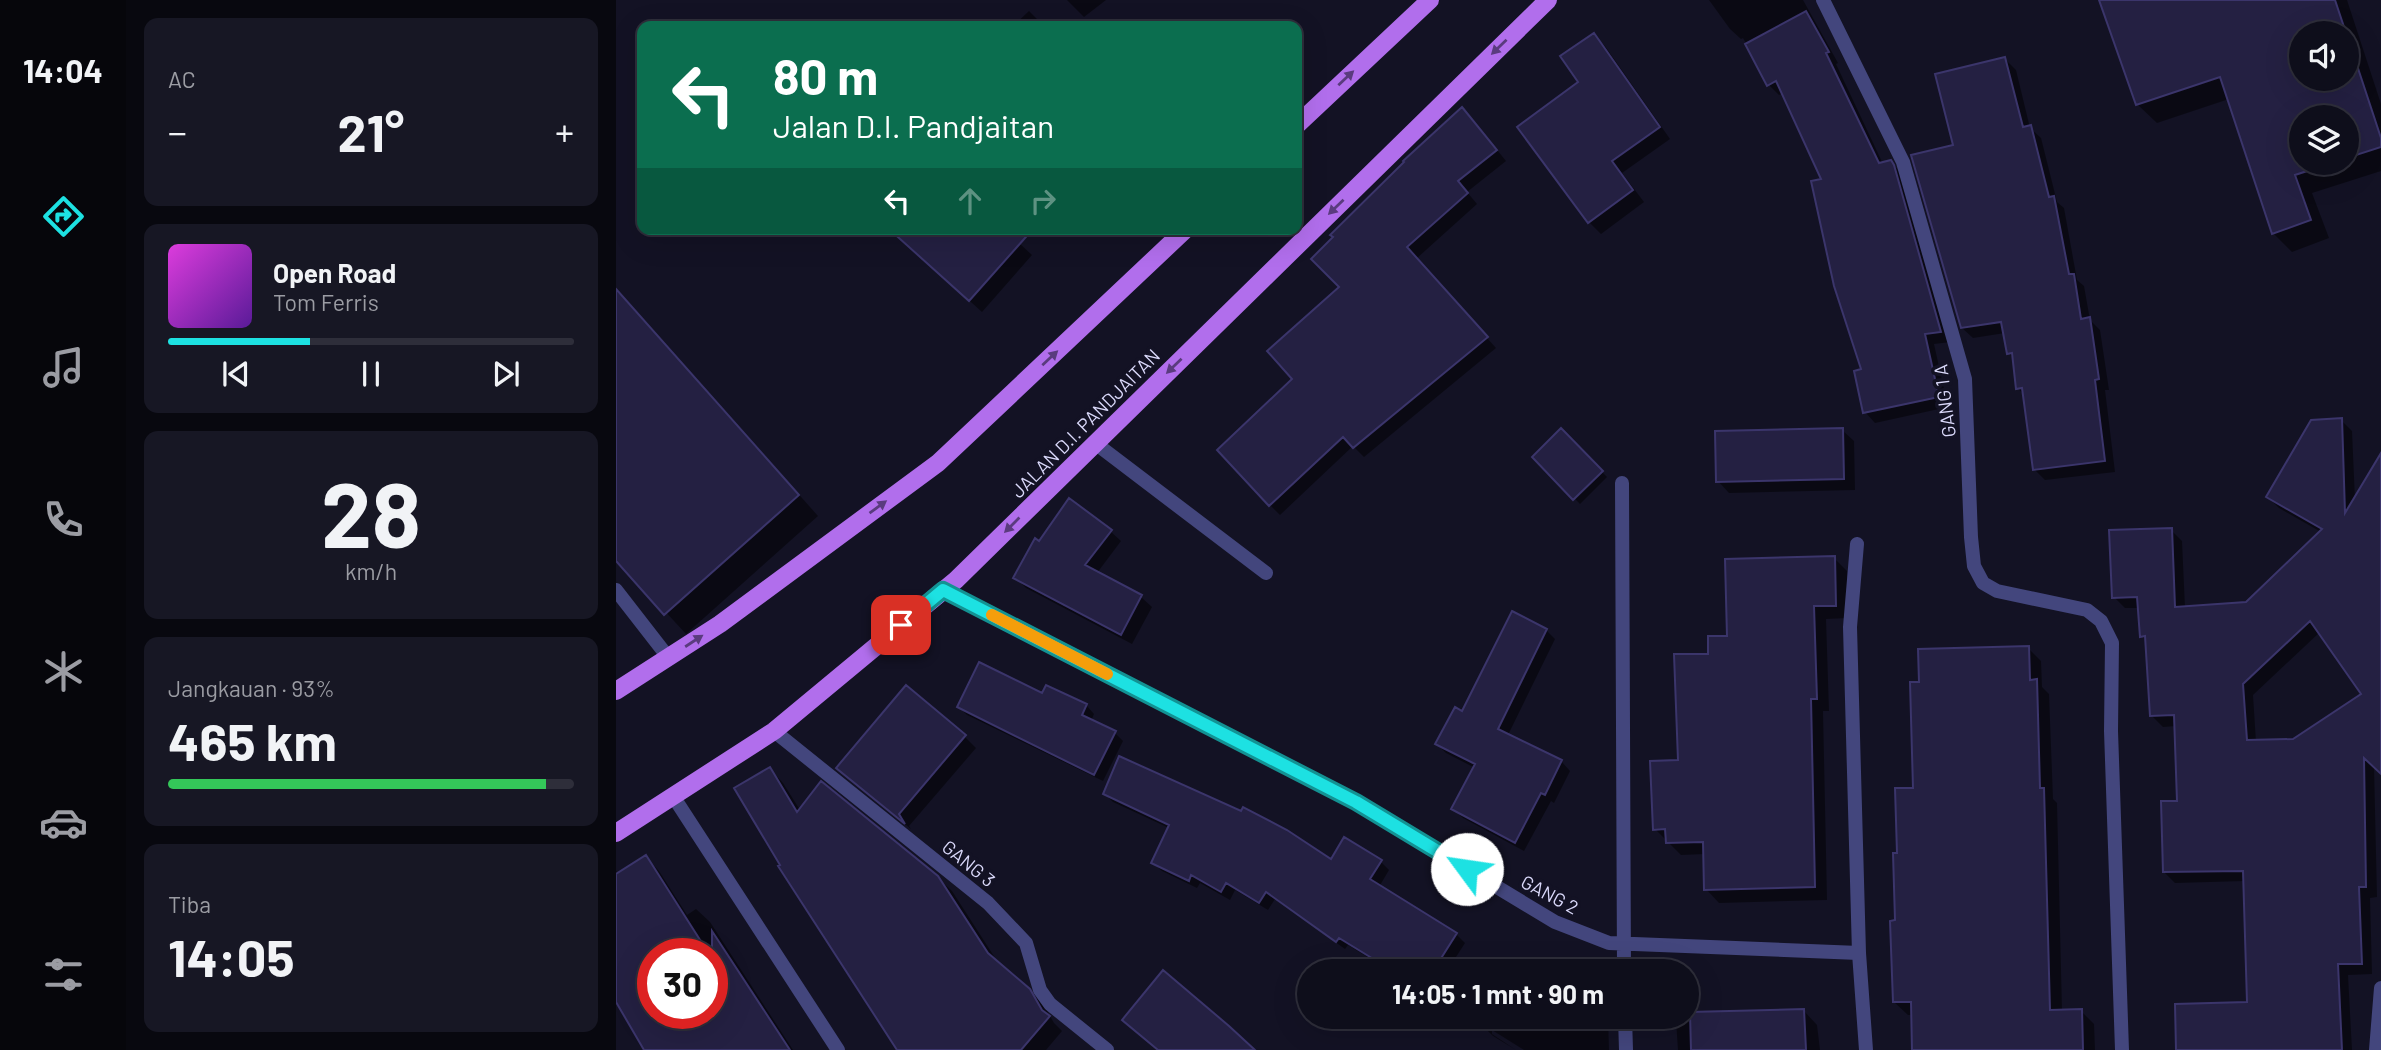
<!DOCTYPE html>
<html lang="id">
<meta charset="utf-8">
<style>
body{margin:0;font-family:Barlow,sans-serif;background:#171724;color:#f1f3f6;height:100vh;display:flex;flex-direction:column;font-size:26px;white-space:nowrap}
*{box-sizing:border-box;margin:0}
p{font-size:23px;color:#9b9ca3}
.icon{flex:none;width:38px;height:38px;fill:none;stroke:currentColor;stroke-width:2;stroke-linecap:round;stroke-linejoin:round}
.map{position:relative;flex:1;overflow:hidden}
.panel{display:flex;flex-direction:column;gap:18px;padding:18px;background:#08080f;width:490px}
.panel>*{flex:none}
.top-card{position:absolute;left:21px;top:21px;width:665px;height:214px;border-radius:14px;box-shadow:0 7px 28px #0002,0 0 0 2px #2e2e3a;background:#0b6e4f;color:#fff;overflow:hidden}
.buttons{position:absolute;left:1673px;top:21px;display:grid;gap:14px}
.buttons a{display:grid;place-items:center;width:70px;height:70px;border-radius:50%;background:#0e0e1b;box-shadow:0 7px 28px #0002,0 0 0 2px #2e2e3a;font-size:35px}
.speed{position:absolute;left:21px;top:938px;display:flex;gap:14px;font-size:35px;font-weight:700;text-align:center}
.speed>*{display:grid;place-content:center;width:91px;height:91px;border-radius:50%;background:#0e0e1b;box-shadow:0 7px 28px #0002,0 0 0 2px #2e2e3a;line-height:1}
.speed .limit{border:10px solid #d22;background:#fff;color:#111}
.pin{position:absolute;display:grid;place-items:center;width:60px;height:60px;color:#fff;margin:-30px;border-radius:14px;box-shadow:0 4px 10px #0006}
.me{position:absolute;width:77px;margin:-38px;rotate:301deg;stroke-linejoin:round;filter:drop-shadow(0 0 5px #0008)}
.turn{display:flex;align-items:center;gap:24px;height:147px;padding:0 21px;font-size:32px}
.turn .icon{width:91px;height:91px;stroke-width:2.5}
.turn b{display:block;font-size:49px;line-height:60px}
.lanes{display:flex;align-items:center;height:66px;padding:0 21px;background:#0003;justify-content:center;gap:35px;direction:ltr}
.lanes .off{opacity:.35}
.big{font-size:52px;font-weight:700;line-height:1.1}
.panel .tile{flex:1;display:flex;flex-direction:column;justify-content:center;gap:10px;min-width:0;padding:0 24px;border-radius:14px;background:#171724}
.panel .dial{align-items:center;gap:0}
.dial b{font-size:91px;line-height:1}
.song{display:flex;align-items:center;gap:21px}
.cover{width:84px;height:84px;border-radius:10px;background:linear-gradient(135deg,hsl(300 70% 55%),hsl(270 70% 35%))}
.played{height:7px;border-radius:4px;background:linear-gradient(90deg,#1de1e2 35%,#2e2e3a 35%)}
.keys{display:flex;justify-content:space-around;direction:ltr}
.heat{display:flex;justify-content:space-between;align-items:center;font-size:38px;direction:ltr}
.charge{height:10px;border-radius:5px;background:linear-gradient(90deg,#34c759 93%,#2e2e3a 0)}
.trip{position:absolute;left:681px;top:959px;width:402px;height:70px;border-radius:35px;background:#0e0e1b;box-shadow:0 7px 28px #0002,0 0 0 2px #2e2e3a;font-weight:700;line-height:70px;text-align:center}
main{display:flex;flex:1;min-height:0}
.tab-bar{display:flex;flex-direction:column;width:126px;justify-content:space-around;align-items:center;background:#06060b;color:#9b9ca3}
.tab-bar .icon{width:49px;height:49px}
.tab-bar .active{color:#1de1e2}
.tab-bar b{font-size:32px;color:#f1f3f6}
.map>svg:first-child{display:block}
.shadow{fill:#0007;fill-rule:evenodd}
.building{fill:#242042;stroke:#3b356b;stroke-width:2;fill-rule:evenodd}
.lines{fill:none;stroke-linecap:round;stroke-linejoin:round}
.lane{stroke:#43467d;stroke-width:14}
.street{stroke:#43467d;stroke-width:14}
.primary{stroke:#b16eec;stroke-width:18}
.oneway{fill:#5a3b7e}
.route-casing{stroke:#139293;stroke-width:18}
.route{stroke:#1de1e2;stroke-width:12}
.slow{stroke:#f59e0b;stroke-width:12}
.labels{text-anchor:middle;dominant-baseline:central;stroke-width:7;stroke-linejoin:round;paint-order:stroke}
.street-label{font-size:19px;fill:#dad9fa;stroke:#131224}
</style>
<main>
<nav class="tab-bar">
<b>14:04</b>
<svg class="icon active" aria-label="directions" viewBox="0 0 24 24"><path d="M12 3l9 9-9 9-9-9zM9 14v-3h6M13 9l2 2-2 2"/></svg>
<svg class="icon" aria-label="music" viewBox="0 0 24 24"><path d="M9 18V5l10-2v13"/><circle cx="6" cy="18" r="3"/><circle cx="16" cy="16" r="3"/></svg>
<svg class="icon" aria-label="phone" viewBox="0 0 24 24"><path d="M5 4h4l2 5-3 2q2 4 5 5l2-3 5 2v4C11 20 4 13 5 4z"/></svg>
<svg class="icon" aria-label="climate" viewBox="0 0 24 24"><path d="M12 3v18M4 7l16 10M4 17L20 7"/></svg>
<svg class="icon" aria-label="car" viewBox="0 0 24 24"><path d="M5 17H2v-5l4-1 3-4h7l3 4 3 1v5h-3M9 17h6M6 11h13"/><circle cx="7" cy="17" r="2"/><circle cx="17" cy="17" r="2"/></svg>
<svg class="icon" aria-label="filters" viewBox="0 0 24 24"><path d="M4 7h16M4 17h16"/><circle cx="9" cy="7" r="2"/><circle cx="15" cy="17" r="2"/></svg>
</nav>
<section class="panel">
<div class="tile"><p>AC</p>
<div class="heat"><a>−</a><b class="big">21°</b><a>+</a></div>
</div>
<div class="tile">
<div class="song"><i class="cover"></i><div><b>Open Road</b><p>Tom Ferris</p></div></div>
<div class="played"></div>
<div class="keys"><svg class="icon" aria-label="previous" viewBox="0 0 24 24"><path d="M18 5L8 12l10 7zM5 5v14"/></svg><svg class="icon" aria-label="pause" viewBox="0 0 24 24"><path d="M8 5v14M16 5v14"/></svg><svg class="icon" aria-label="next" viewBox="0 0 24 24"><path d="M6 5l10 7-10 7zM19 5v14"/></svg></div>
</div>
<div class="tile dial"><b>28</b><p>km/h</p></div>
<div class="tile"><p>Jangkauan · 93%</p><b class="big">465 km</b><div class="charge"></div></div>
<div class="tile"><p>Tiba</p><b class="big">14:05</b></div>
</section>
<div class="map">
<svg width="1765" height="1050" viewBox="0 0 1765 1050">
<rect width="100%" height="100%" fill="#131224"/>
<path class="shadow" d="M 451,0 L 490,0 L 468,17 Z
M 1093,0 L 1187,0 L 1222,63 L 1220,64 L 1267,164 L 1275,162 L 1285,173 L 1335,342 L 1318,344 L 1332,407 L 1259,423 L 1249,412 L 1247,371 L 1208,180 L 1167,93 L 1163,95 L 1153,85 L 1127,38 L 1125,39 L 1114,29 Z
M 1485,0 L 1731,0 L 1765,104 L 1765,171 L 1696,193 L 1713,238 L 1676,252 L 1657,233 L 1613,99 L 1541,123 L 1522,105 ZM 1685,33 L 1731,33 L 1731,79 L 1685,79 ZM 1685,117 L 1731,117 L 1731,163 L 1685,163 Z
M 413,11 L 428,26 L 397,26 Z
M 977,35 L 989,46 L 1054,139 L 1006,173 L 1028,202 L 985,234 L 973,222 L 903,127 L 965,82 Z
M 1389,59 L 1400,70 L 1414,128 L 1425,138 L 1441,202 L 1448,208 L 1461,280 L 1468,286 L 1474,320 L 1484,330 L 1493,390 L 1489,390 L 1499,472 L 1429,480 L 1418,469 L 1409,395 L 1401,388 L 1398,359 L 1393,353 L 1389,333 L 1357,338 L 1346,328 L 1339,146 Z
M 856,119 L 890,161 L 851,192 L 861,204 L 800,259 L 880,348 L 748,457 L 737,446 L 664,515 L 654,505 L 679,379 L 726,288 Z
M 388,229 L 416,255 L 366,312 L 283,237 Z
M 0,289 L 202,516 L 70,634 L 0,558 Z
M 1725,420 L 1736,431 L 1739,500 L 1765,457 L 1765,772 L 1758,766 L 1761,897 L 1754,898 L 1756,974 L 1732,975 L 1736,1050 L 1562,1050 L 1633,1004 L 1629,881 L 1559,883 L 1548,872 L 1563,802 L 1560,726 L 1547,727 L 1536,716 L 1531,641 L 1526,636 L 1524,608 L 1509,608 L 1498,597 L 1555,530 L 1566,541 L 1569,608 L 1631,604 L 1705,532 L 1663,508 L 1652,497 ZM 1704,632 L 1748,694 L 1678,741 L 1640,742 L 1637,695 Z
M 1226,430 L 1238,441 L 1239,490 L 1113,493 L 1102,481 Z
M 945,431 L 991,477 L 964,504 L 918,457 Z
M 494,531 L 505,541 L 481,573 L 525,597 L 536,607 L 516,644 L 410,588 L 400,578 L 424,543 Z
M 1218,558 L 1231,571 L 1232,618 L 1210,619 L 1213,711 L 1207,711 L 1211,900 L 1103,903 L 1090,889 L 1089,854 L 1065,855 L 1039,829 L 1064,762 L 1094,655 L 1113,637 Z
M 930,630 L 939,639 L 892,735 L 945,761 L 954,771 L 938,803 L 935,801 L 908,851 L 847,818 L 837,809 L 859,768 L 830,753 L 821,744 L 847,713 Z
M 1412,648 L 1425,661 L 1426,687 L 1433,694 L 1437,799 L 1441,803 L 1446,1011 L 1465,1011 L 1478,1024 L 1479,1050 L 1298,1050 L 1297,1015 L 1292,1015 L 1278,1002 L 1283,855 L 1299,789 L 1305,684 Z
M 470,705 L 478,714 L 475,721 L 499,733 L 507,741 L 487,781 L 351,715 L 343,707 Z
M 348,736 L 360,748 L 293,826 L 295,829 L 222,768 Z
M 154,769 L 167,783 L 184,810 L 321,877 L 336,891 L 383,964 L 427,1004 L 438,1023 L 446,1031 L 430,1050 L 283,1050 L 166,866 Z
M 489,794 L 716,861 L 765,862 L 773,870 L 763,887 L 840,934 L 849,943 L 831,971 L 774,971 L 732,945 L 729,949 L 659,899 L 652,910 L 619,890 L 614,900 L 584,883 L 581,888 L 546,871 L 537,863 L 553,828 L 497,802 Z
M 30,857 L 43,871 L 71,915 L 80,909 L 94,922 L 177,1050 L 30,1050 L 0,998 L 0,871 L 3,874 ZM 37,954 L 96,954 L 96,1013 L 37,1013 Z
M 1188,1011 L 1201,1025 L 1204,1050 L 1062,1050 L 1060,1021 Z
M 870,1017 L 992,1017 L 993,1050 L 908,1050 L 876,1030 L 876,1034 L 900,1050 L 877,1036 L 865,1024 Z"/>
<path class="building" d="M 1483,0 L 1719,0 L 1730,33 L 1685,33 L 1685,79 L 1731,79 L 1731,35 L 1765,138 L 1765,147 L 1731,158 L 1731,117 L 1685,117 L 1685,163 L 1716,163 L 1679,175 L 1695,220 L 1656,234 L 1604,77 L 1520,105 Z
M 1190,11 L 1213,52 L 1210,53 L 1263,163 L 1275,160 L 1278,165 L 1325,332 L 1309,334 L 1323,397 L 1247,413 L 1238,371 L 1245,369 L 1218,286 L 1195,181 L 1205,179 L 1160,81 L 1151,86 L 1129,44 Z
M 978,33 L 1044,127 L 996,161 L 1017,190 L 972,223 L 901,127 L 962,82 L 944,56 Z
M 1389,57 L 1407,127 L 1415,125 L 1433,197 L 1438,196 L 1453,274 L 1458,274 L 1465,319 L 1474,317 L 1483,379 L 1479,380 L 1489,461 L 1417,470 L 1406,388 L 1400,389 L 1396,353 L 1391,354 L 1385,322 L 1345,328 L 1295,155 L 1337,145 L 1319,74 Z
M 846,107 L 881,150 L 842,181 L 852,193 L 791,247 L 872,337 L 737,448 L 727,437 L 653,506 L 601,450 L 676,379 L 651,351 L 723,287 L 695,259 L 717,237 L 714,235 L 788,162 L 787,161 Z
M 273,229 L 417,229 L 353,301 Z
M 0,289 L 183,495 L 48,615 L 0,561 Z
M 1726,418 L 1729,513 L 1765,453 L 1765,774 L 1748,758 L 1750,887 L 1743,887 L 1746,964 L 1722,964 L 1726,1050 L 1560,1050 L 1559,1004 L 1631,1002 L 1627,871 L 1547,872 L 1545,801 L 1561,801 L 1558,715 L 1534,716 L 1529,636 L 1524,637 L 1521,597 L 1496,598 L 1493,530 L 1556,528 L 1559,607 L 1630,602 L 1706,529 L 1650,497 L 1695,420 ZM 1694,621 L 1745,694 L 1677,739 L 1631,740 L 1627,684 Z
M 945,428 L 987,471 L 957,500 L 916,457 Z
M 1227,428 L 1228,479 L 1100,482 L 1099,431 Z
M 453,498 L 496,530 L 469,565 L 526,595 L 505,635 L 397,578 L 419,538 L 423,541 Z
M 1219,556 L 1220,606 L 1198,606 L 1201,699 L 1195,699 L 1199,887 L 1088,890 L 1087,842 L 1050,843 L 1049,829 L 1037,830 L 1034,761 L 1062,760 L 1058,654 L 1092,654 L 1092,636 L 1111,636 L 1109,559 Z
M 896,611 L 931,629 L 882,729 L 946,760 L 929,795 L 925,793 L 899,843 L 835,809 L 859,764 L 819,744 L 839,707 L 846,711 Z
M 1413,646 L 1414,680 L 1421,679 L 1424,788 L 1428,788 L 1434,1010 L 1466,1009 L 1467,1050 L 1296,1050 L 1295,1002 L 1277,1002 L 1274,921 L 1279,920 L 1277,853 L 1281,853 L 1279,788 L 1297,788 L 1294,682 L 1303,682 L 1302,649 Z
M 363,662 L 426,693 L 430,685 L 471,704 L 466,715 L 500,731 L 478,775 L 341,707 Z
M 290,685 L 350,735 L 283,814 L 289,824 L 220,768 Z
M 503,756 L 625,811 L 627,807 L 671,830 L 715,859 L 728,837 L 766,860 L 754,879 L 841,933 L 817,971 L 777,971 L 723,938 L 720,942 L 650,892 L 643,903 L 610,883 L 605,892 L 575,875 L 573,881 L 535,863 L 553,825 L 487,794 Z
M 154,767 L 181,812 L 205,781 L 322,876 L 372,953 L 414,989 L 426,1010 L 434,1016 L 405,1050 L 281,1050 L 162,866 L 164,865 L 118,788 Z
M 30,855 L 93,954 L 37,954 L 37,1013 L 96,1013 L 96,931 L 174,1050 L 28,1050 L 0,1002 L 0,874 Z
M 547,970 L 613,1026 L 639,1050 L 542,1050 L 506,1020 Z
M 1188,1009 L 1190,1050 L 1075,1050 L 1074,1012 Z"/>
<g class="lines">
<path class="lane" d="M 479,443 L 650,573
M 0,590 L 52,657
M 57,796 L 222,1050"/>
<path class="street" d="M 1207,0 L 1287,162 L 1349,379 L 1355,537 L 1358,566 L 1367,583 L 1381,591 L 1471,610 L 1485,621 L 1496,643 L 1495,731 L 1506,1050
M 1006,483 L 1008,971
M 1241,544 L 1234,627 L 1243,953 L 1250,1050
M 327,590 L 740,802 L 939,922 L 993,943 L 1243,953
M 158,731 L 372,903 L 410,943 L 424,990 L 434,1004 L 491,1050
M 1009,1017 L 1010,1050
M 1760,1050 L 1765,988"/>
<path class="primary" d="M 681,125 L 814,0
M 0,691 L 104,624 L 322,463 L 570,229
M 0,833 L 158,731 L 340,580 L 932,0"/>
</g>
<defs><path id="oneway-solid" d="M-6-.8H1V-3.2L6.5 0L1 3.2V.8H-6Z" transform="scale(1.75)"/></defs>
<g class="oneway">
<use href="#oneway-solid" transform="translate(883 47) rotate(136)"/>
<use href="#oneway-solid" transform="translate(730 78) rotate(-43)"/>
<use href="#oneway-solid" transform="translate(720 207) rotate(136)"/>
<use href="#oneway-solid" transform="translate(434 358) rotate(-43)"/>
<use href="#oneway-solid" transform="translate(558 366) rotate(136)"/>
<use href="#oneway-solid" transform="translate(262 507) rotate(-36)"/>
<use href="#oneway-solid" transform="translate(396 525) rotate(135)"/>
<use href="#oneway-solid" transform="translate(78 641) rotate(-33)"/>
</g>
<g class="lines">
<defs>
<path id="route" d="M 285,625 L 327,590 L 740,802 L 851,869"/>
</defs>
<use href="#route" class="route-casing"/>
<use href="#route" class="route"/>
<path class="slow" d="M 376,615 L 491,674"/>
</g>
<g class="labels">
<g class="street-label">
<text transform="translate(1328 401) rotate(-97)">GANG 1 A</text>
<text transform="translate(469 423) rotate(-45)">JALAN D.I. PANDJAITAN</text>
<text transform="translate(353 863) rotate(39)">GANG 3</text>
<text transform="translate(934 894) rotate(28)">GANG 2</text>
</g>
</g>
</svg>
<div class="buttons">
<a><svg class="icon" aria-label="sound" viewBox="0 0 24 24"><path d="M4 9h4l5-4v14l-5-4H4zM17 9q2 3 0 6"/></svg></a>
<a><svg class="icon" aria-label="layers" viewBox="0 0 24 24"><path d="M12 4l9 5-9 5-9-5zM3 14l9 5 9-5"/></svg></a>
</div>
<div class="speed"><div class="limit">30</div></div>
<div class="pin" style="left:285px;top:625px;background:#d93025"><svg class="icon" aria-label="arrive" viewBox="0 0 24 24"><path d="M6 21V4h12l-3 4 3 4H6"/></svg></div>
<svg class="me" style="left:851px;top:869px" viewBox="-20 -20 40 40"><circle r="19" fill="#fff"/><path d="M0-13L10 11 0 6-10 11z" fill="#1de1e2"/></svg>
<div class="trip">14:05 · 1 mnt · 90 m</div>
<div class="top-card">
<div class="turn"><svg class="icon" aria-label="left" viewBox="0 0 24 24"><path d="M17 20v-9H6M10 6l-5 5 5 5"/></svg><div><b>80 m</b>Jalan D.I. Pandjaitan</div></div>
<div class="lanes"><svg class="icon" aria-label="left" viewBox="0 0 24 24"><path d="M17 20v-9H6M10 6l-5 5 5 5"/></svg><svg class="icon off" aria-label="ahead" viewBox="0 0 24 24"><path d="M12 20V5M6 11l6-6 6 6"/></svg><svg class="icon off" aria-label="right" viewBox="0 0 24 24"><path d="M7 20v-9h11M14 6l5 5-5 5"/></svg></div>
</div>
</div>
</main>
